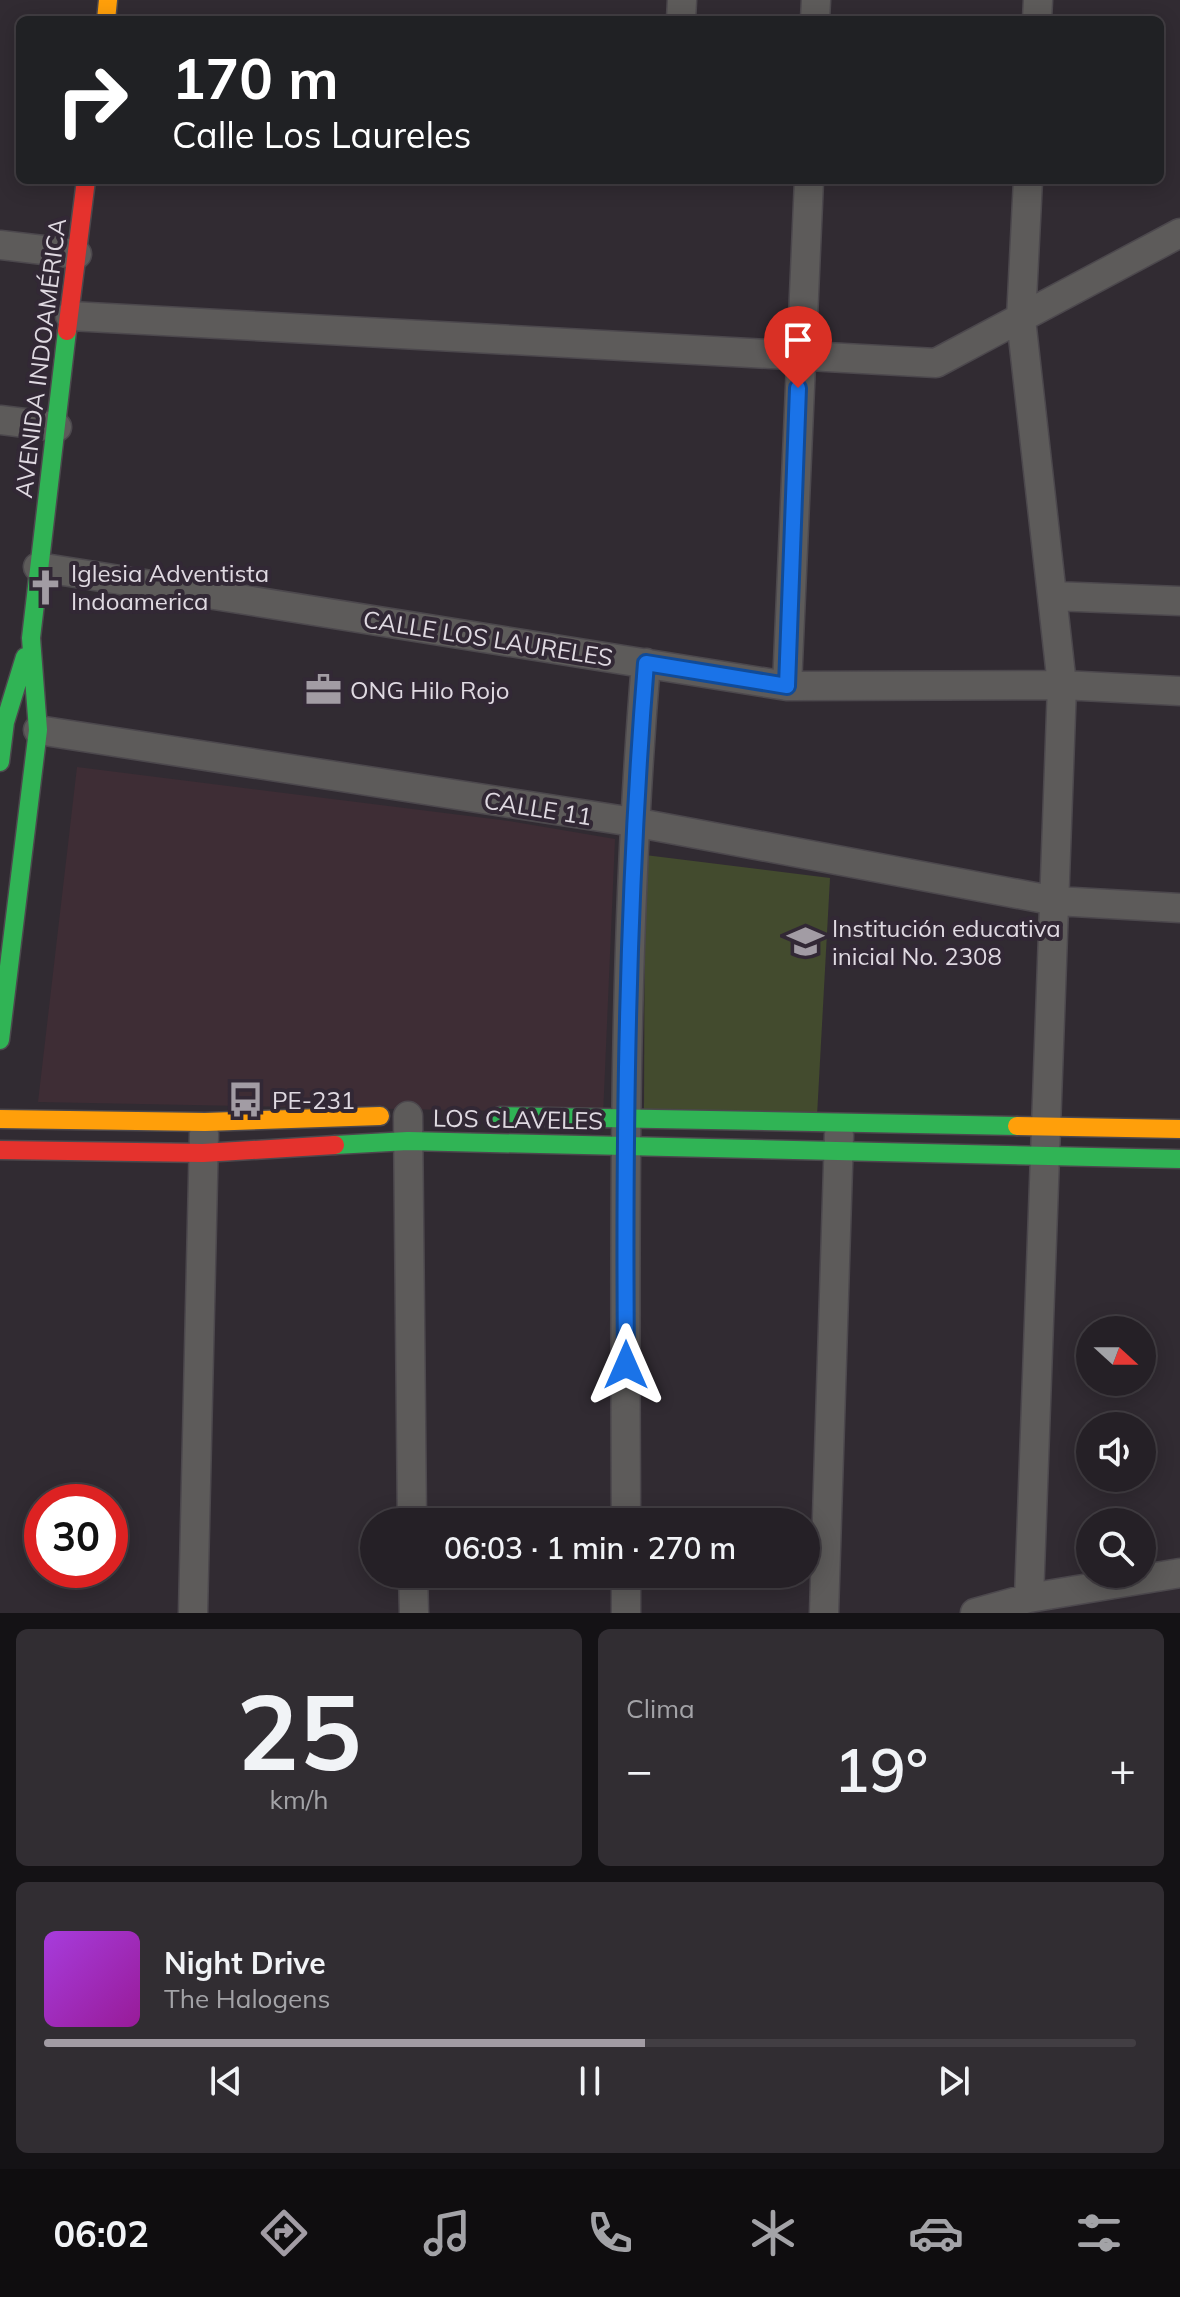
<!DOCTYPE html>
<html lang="es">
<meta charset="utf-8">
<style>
body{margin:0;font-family:Mulish,sans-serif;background:#312d32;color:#f1f3f6;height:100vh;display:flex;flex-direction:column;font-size:30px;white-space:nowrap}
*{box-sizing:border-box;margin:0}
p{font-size:26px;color:#a3a3a7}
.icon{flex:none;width:44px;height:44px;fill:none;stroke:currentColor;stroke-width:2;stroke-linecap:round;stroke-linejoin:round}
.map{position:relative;height:1613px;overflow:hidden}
.details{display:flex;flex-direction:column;gap:16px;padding:16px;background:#141215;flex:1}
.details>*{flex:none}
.top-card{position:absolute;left:16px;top:16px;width:1148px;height:168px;border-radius:12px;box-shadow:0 4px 20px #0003,0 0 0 2px #423e43;background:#202124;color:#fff;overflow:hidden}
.needle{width:52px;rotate:111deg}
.controls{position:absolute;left:1076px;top:1316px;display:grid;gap:16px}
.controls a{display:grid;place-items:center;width:80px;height:80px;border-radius:50%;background:#252026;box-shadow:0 4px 20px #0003,0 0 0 2px #423e43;font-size:40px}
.speed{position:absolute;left:24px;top:1484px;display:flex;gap:16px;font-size:40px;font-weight:700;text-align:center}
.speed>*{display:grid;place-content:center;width:104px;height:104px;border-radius:50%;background:#252026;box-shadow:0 4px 20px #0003,0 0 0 2px #423e43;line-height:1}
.speed .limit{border:12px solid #d22;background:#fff;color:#111}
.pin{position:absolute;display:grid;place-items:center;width:68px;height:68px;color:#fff;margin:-82px -34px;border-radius:50% 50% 50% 0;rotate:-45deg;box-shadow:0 0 8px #0007}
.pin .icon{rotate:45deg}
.me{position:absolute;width:88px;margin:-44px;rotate:0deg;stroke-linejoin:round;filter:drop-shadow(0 0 6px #0008)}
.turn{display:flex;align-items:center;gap:28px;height:168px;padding:0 24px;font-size:36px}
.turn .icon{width:104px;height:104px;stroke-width:2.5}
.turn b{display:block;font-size:56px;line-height:68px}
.big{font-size:60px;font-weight:600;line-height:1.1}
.details .widget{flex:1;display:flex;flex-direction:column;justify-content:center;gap:12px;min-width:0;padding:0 28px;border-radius:12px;background:#312d32}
.details .dial{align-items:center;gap:0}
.dial b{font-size:104px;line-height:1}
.song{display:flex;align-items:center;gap:24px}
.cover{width:96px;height:96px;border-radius:12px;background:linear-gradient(135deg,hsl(280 70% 55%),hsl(300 70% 35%))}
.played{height:8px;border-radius:4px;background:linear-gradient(90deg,#a29ca4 55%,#423e43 55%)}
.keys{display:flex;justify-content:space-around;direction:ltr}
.heat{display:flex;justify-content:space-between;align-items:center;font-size:44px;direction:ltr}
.details .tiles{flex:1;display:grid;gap:16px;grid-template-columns:1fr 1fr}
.widget:last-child{grid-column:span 2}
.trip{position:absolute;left:360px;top:1508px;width:460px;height:80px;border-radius:40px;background:#252026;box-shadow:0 4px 20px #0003,0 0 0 2px #423e43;font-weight:600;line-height:80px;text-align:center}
.menu{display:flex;height:128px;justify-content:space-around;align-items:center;background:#0f0d0f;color:#a3a3a7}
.menu .icon{width:56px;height:56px}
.menu .active{color:#a29ca4}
.menu b{font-size:36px;color:#f1f3f6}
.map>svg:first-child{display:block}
.commercial{fill:#3e2d35}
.garden{fill:#434b2e}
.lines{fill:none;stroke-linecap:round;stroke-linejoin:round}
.street-casing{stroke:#4c484d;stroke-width:31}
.fast-casing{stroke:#4c484d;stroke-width:21}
.slow-casing{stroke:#4c484d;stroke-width:21}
.jam-casing{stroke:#4c484d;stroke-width:21}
.street{stroke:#5d5b5a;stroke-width:28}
.fast{stroke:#30b455;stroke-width:18}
.slow{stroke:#ff9f0a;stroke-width:18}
.jam{stroke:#e5322d;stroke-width:18}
.route-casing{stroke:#114b97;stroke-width:20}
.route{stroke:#1a73e8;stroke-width:14}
.labels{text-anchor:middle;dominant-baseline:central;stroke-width:8;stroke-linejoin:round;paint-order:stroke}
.street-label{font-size:24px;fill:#dfd9e1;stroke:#322835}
.poi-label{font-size:24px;fill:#dfd9e1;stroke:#322835;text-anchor:start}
</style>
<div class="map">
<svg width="1180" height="1613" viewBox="0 0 1180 1613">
<rect width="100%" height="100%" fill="#312b32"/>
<path class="commercial" d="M 77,767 L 509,821 L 615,839 L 603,1116 L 505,1111 L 38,1102 Z"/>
<path class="garden" d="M 645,855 L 830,878 L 817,1116 L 644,1111 Z"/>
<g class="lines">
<defs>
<path id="street" d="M 681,20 L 682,0
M 815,20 L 816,0
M 1037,20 L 1038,0
M 1028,180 L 1021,319 L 1062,685 L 1029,1598
M 0,245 L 77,254
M 70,316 L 936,363 L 1180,233
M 0,420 L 57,427
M 38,567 L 787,686 L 1062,685 L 1180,691
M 1052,596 L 1180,601
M 787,686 L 809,180
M 38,730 L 633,822 L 1056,901 L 1180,908
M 408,1116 L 412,1522
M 626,1522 C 625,1235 622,949 646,663
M 413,1574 L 414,1613
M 626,1574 L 626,1613
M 193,1613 L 204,1134
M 824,1613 L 839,1135
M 975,1613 L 1029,1598 L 1180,1573"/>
<path id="fast" d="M 0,762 L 5,722 L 25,657
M 0,1040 L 38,730 L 31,638 L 67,331
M 500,1116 L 1017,1126
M 335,1145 L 408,1141 L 1180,1159"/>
<path id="slow" d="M 106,20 L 108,0
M 0,1119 L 205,1122 L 380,1116
M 1017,1126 L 1180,1129"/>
<path id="jam" d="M 67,331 L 86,180
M 0,1150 L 203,1153 L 335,1145"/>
</defs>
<use href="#street" class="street-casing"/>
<use href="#fast" class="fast-casing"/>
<use href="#slow" class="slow-casing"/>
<use href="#jam" class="jam-casing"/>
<use href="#street" class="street"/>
<use href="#fast" class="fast"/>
<use href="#slow" class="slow"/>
<use href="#jam" class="jam"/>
</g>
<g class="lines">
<defs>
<path id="route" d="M 626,1365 C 624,1131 627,897 646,663 L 787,686 L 798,388"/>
</defs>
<use href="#route" class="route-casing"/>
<use href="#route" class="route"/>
</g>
<defs>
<symbol id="church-bare" viewBox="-9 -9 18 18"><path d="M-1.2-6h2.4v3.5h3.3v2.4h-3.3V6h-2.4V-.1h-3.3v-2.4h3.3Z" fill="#a29ca4" stroke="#322835" stroke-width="2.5" paint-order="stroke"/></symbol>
<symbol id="office-bare" viewBox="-9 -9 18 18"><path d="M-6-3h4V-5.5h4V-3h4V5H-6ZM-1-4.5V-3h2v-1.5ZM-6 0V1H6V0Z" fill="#a29ca4" stroke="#322835" stroke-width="2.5" paint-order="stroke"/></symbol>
<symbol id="school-bare" viewBox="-9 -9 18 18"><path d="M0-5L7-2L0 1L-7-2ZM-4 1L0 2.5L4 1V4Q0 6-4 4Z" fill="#a29ca4" stroke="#322835" stroke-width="2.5" paint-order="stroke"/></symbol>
<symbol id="bus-bare" viewBox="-9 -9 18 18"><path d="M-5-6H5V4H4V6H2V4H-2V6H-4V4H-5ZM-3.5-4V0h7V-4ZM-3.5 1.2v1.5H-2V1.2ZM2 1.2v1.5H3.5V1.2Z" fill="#a29ca4" stroke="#322835" stroke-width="2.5" paint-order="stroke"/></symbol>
</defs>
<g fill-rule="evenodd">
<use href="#church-bare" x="20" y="562" width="51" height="51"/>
<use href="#office-bare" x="298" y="664" width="51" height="51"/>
<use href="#school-bare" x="780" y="916" width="51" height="51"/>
<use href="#bus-bare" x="220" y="1074" width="51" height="51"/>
</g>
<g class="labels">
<g class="street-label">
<text transform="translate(40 358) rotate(-83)">AVENIDA INDOAMÉRICA</text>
<text transform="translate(488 638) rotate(9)">CALLE LOS LAURELES</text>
<text transform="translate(538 808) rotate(9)">CALLE 11</text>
<text transform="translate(518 1119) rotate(1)">LOS CLAVELES</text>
</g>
<g class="poi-label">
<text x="71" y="573">Iglesia Adventista<tspan x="71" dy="28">Indoamerica</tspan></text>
<text x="350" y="690">ONG Hilo Rojo</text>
<text x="832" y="928">Institución educativa<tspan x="832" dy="28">inicial No. 2308</tspan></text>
<text x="272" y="1100">PE-231</text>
</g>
</g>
</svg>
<div class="controls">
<a><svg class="needle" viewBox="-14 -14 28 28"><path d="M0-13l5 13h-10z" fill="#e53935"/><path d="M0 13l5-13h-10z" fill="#a3a3a7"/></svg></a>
<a><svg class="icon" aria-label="sound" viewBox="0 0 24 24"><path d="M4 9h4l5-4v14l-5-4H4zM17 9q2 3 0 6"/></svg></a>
<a><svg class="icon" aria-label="search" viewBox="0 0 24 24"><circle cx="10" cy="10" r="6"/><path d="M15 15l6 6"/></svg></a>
</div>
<div class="speed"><div class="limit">30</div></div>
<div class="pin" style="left:798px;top:388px;background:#d93025"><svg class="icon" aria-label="arrive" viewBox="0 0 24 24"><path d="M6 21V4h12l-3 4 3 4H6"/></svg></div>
<svg class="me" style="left:626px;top:1365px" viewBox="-20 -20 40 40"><path d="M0-17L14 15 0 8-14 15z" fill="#1a73e8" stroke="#fff" stroke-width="4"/></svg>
<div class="trip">06:03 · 1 min · 270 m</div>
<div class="top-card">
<div class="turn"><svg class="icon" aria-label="right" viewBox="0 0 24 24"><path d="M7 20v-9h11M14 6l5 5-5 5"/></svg><div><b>170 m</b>Calle Los Laureles</div></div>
</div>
</div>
<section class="details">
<div class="tiles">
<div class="widget dial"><b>25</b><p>km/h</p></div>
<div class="widget"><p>Clima</p>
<div class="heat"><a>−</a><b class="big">19°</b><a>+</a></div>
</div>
<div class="widget">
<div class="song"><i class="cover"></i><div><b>Night Drive</b><p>The Halogens</p></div></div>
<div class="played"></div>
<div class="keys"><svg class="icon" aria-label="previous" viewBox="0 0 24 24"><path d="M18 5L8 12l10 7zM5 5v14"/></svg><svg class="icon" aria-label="pause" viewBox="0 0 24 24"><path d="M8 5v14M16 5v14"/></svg><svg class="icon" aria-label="next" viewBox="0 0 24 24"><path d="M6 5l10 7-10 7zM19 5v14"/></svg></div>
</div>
</div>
</section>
<nav class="menu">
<b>06:02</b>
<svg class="icon active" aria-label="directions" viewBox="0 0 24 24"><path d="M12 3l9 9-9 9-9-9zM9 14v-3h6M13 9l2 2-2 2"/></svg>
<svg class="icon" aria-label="music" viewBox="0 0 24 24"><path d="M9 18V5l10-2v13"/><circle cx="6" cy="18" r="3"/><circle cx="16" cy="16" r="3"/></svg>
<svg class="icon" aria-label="phone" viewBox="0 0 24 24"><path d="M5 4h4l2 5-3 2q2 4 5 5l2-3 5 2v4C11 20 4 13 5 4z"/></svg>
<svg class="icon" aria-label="climate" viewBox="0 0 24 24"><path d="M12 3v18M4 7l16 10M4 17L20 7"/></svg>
<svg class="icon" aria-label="car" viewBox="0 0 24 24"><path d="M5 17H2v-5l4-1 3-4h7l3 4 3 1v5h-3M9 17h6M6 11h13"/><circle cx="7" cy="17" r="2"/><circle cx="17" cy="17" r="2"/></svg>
<svg class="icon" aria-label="filters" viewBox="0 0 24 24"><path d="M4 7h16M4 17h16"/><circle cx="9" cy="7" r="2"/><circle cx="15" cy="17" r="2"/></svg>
</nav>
